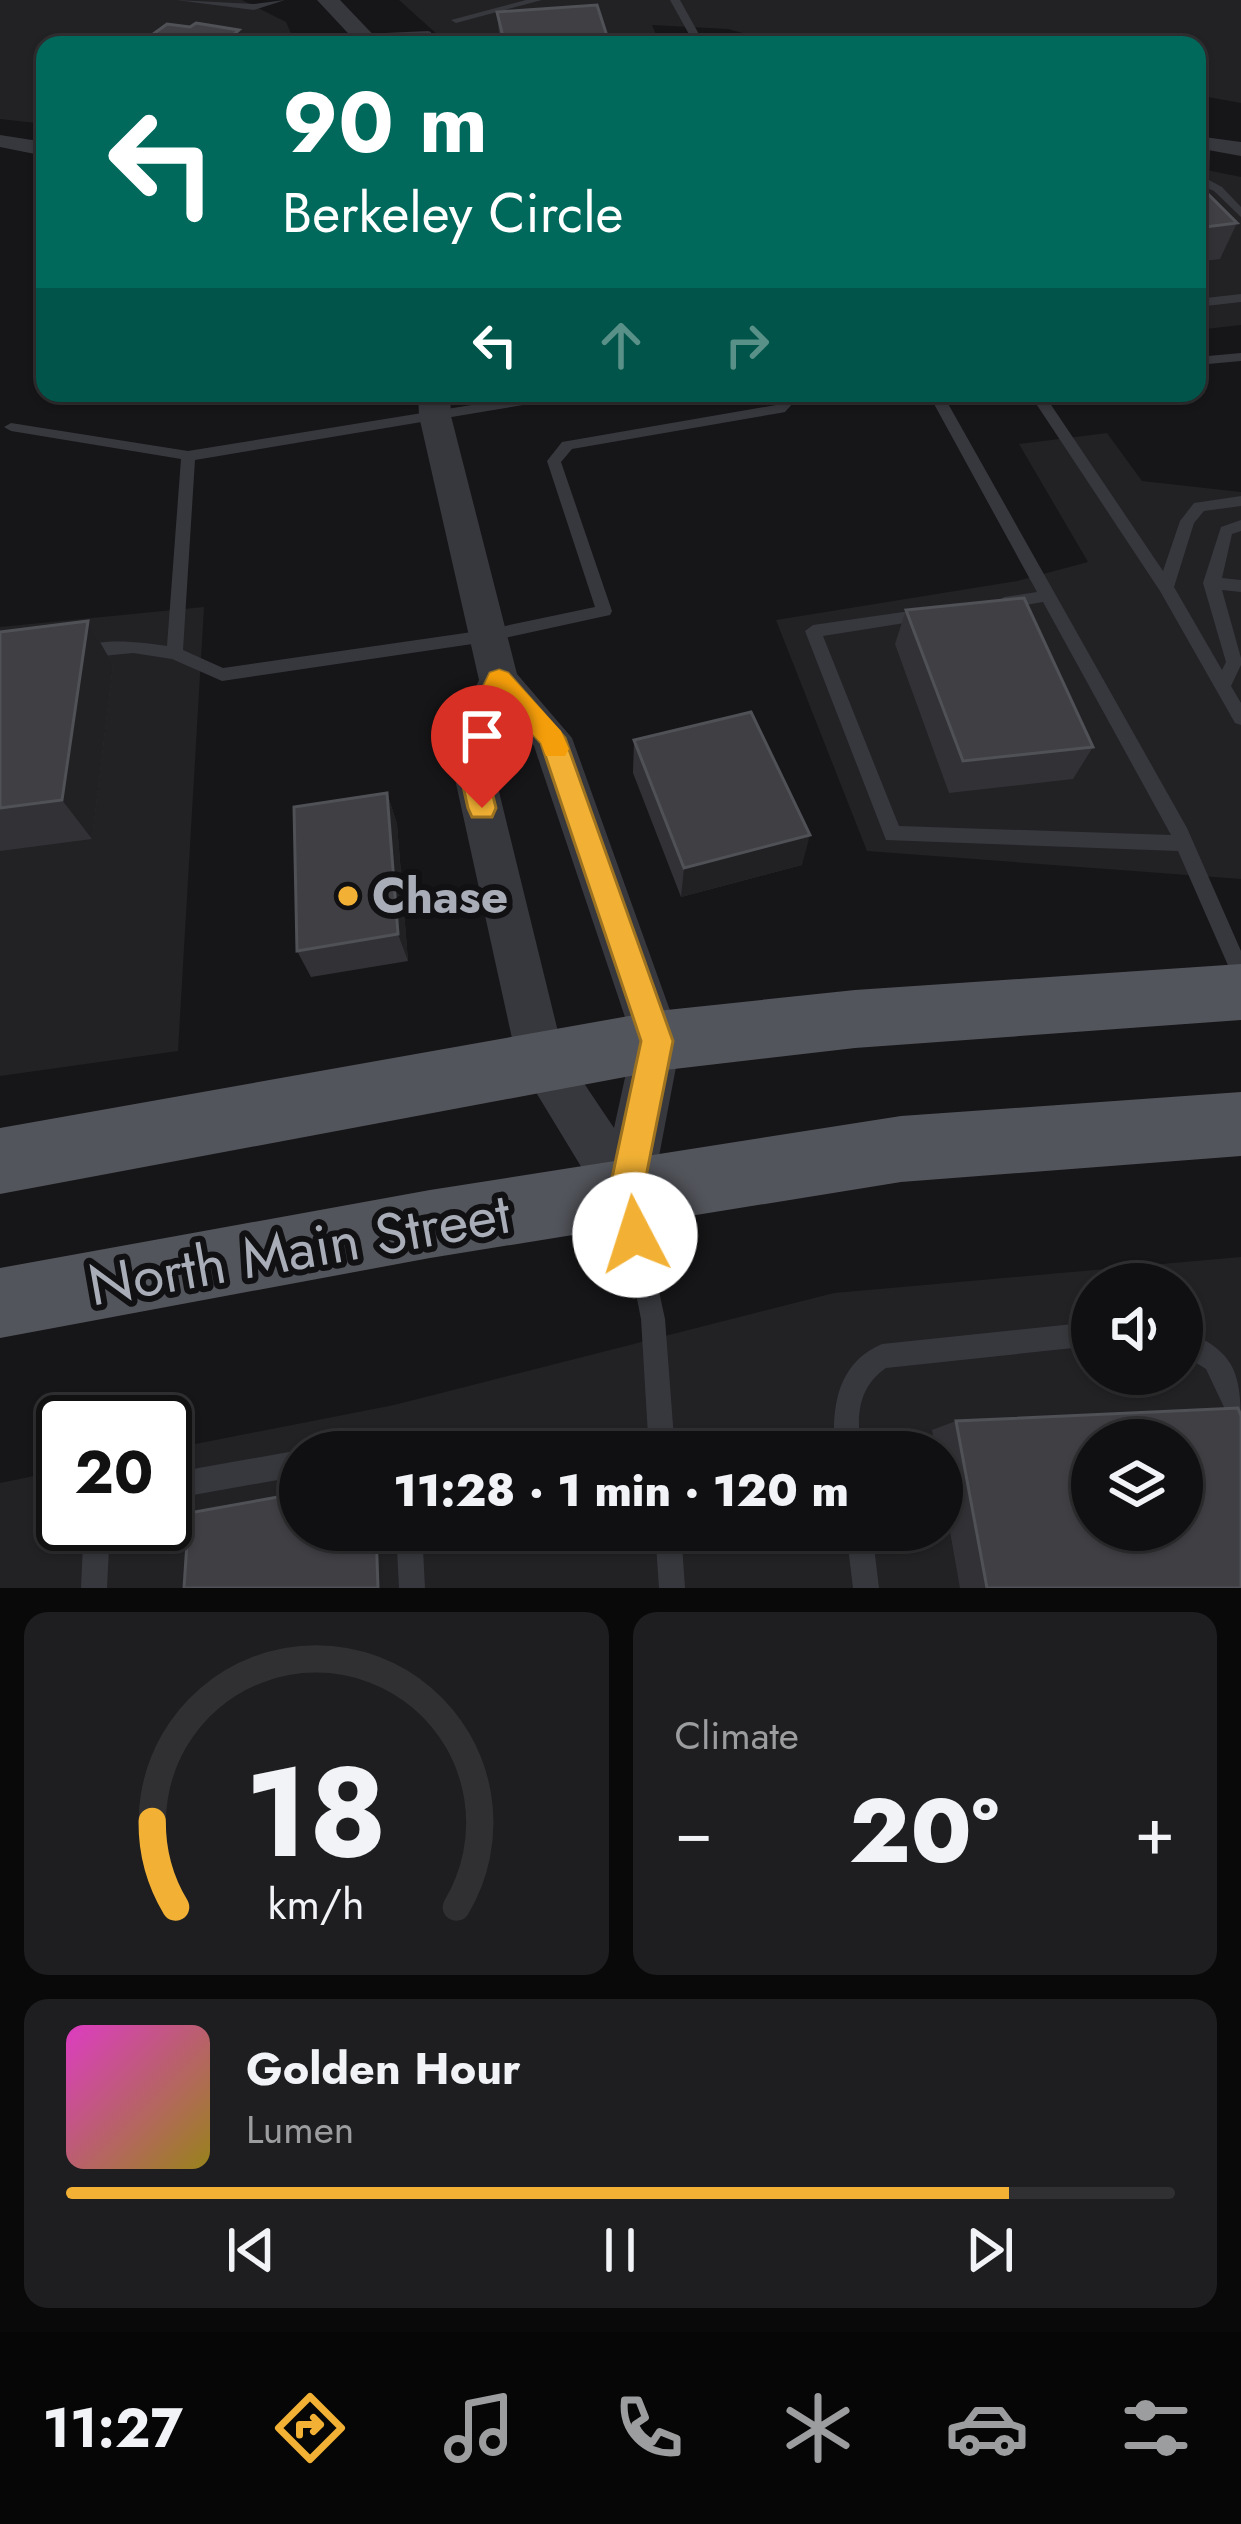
<!DOCTYPE html>
<meta charset="utf-8">
<style>
body{margin:0;font-family:Jost,sans-serif;background:#1e1e20;color:#f1f3f6;height:100vh;display:flex;flex-direction:column;font-size:45px;white-space:nowrap}
*{box-sizing:border-box;margin:0}
p{font-size:39px;color:#9c9d9f}
.icon{flex:none;width:66px;height:66px;fill:none;stroke:currentColor;stroke-width:2;stroke-linecap:round;stroke-linejoin:round}
.map{position:relative;height:1588px;overflow:hidden}
.side{display:flex;flex-direction:column;gap:24px;padding:24px;background:#09090a;flex:1}
.side>*{flex:none}
.guide{position:absolute;left:36px;top:36px;width:1170px;height:366px;border-radius:24px;box-shadow:0 3px 9px #0004,0 0 0 3px #303032;background:#00695c;color:#fff;overflow:hidden}
.controls{position:absolute;left:1071px;top:1263px;display:grid;gap:24px}
.controls a{display:grid;place-items:center;width:132px;height:132px;border-radius:50%;background:#101012;box-shadow:0 3px 9px #0004,0 0 0 3px #303032;font-size:60px}
.speed{position:absolute;left:36px;top:1395px;display:flex;gap:24px;font-size:60px;font-weight:700;text-align:center}
.speed>*{display:grid;place-content:center;width:156px;height:156px;border-radius:50%;background:#101012;box-shadow:0 3px 9px #0004,0 0 0 3px #303032;line-height:1}
.speed .limit{border:6px solid #111;border-radius:18px;background:#fff;color:#111}
.pin{position:absolute;display:grid;place-items:center;width:102px;height:102px;color:#fff;margin:-123px -51px;border-radius:50% 50% 50% 0;rotate:-45deg;box-shadow:0 0 12px #0007}
.pin .icon{rotate:45deg}
.me{position:absolute;width:132px;margin:-66px;rotate:355deg;stroke-linejoin:round;filter:drop-shadow(0 0 9px #0008)}
.turn{display:flex;align-items:center;gap:42px;height:252px;padding:0 48px;font-size:54px}
.turn .icon{width:156px;height:156px;stroke-width:2.5}
.turn b{display:block;font-size:84px;line-height:102px}
.lanes{display:flex;align-items:center;height:114px;padding:0 48px;background:#0003;justify-content:center;gap:60px;direction:ltr}
.lanes .off{opacity:.35}
.big{font-size:90px;font-weight:800;line-height:1.1}
.side .tile{flex:1;display:flex;flex-direction:column;justify-content:center;gap:18px;min-width:0;padding:0 42px;border-radius:24px;background:#1e1e20}
.side .dial{align-items:center;gap:0}
.dial svg{height:312px;overflow:visible;fill:none;stroke:#303032;stroke-width:7;stroke-linecap:round;text-anchor:middle}
.dial text{fill:#f1f3f6;stroke:none}
.song{display:flex;align-items:center;gap:36px}
.cover{width:144px;height:144px;border-radius:18px;background:linear-gradient(135deg,hsl(310 70% 55%),hsl(50 70% 35%))}
.played{height:12px;border-radius:6px;background:linear-gradient(90deg,#f2b134 85%,#303032 85%)}
.keys{display:flex;justify-content:space-around;direction:ltr}
.heat{display:flex;justify-content:space-between;align-items:center;font-size:66px;direction:ltr}
.side .tiles{flex:1;display:grid;gap:24px;grid-template-columns:1fr 1fr}
.tile:last-child{grid-column:span 2}
.trip{position:absolute;left:279px;top:1431px;width:684px;height:120px;border-radius:60px;background:#101012;box-shadow:0 3px 9px #0004,0 0 0 3px #303032;font-weight:800;line-height:120px;text-align:center}
.tabs{display:flex;height:192px;justify-content:space-around;align-items:center;background:#060607;color:#9c9d9f}
.tabs .icon{width:84px;height:84px}
.tabs .current{color:#f2b134}
.tabs b{font-size:54px;color:#f1f3f6}
.map>svg:first-child{display:block}
.built{fill:#222225;fill-rule:evenodd}
.lines{fill:none;stroke-linecap:round;stroke-linejoin:round}
.service{fill:#37383d;fill-rule:evenodd}
.minor{fill:#37383d;fill-rule:evenodd}
.tertiary{fill:#37383d;fill-rule:evenodd}
.primary{fill:#53555c;fill-rule:evenodd}
.wall{fill:#323236}
.shaded-wall{fill:#212124}
.building{fill:#3f3f44;stroke:#4f5156;stroke-width:3;fill-rule:evenodd}
.route{fill:#f2b134;stroke:#9d7322;stroke-width:3}
.slow{fill:#f59e0b}
.poi-dot{fill:#f2b134;stroke:#111113;stroke-width:4.5}
.labels{text-anchor:middle;dominant-baseline:central;stroke-width:12;stroke-linejoin:round;paint-order:stroke}
.poi-label{font-size:48px;font-weight:bold;fill:#a8adb8;stroke:#111113;text-anchor:start}
.near-street-label{font-size:57px;fill:#a8adb8;stroke:#111113}
</style>
<div class="map">
<svg width="1241" height="1588" viewBox="0 0 1241 1588">
<rect width="100%" height="100%" fill="#161618"/>
<path class="built" d="M 0,0 L 242,0 L 286,22 L 296,45 L 45,45 L 45,124 L 0,119 Z
M 399,0 L 1241,0 L 1241,103 L 1197,95 L 1197,45 L 785,45 L 728,29 L 652,25 L 660,45 L 449,45 Z
M 1197,168 L 1241,177 L 1241,325 L 1197,330 Z
M 1107,433 L 1142,481 L 1241,492 L 1241,879 L 867,851 L 776,620 L 1017,581 L 1088,562 L 1019,444 Z
M 204,607 L 178,1051 L 0,1076 L 0,627 Z
M 1241,1257 L 1241,1588 L 0,1588 L 0,1483 L 63,1470 L 63,1524 L 165,1524 L 165,1450 L 394,1405 L 834,1293 ZM 1092,1284 L 1182,1284 L 1182,1374 L 1092,1374 ZM 1092,1440 L 1182,1440 L 1182,1530 L 1092,1530 ZM 300,1452 L 942,1452 L 942,1530 L 300,1530 Z"/>
<g class="lines">
<path class="service" d="M 176,0 L 254,4 L 285,0 L 254,10 Z
M 526,0 L 542,0 L 456,23 L 451,20 Z
M 670,0 L 680,0 L 705,45 L 695,45 Z
M 428,31 L 431,32 L 431,36 L 416,45 L 404,45 L 415,37 L 364,40 L 359,37 L 364,34 Z
M 1205,140 L 1210,143 L 1209,180 L 1222,187 L 1241,207 L 1241,217 L 1214,191 L 1197,184 L 1200,143 Z
M 1241,294 L 1241,302 L 1197,307 L 1197,299 Z
M 1241,353 L 1241,361 L 1197,365 L 1197,357 Z
M 545,393 L 578,393 L 571,397 L 195,460 L 183,650 L 223,668 L 486,630 L 595,607 L 547,461 L 562,442 L 776,405 L 787,393 L 802,393 L 785,412 L 780,413 L 572,449 L 561,462 L 612,611 L 610,615 L 486,642 L 222,681 L 172,659 L 133,653 L 82,658 L 74,652 C 94,636 141,642 167,646 L 181,459 L 11,431 L 4,427 L 11,423 L 188,451 Z
M 928,393 L 942,393 L 1187,828 L 1241,951 L 1241,982 L 1234,979 L 1178,851 L 886,840 L 805,631 L 813,625 L 924,609 L 930,611 L 932,615 L 930,619 L 823,636 L 899,826 L 1171,835 L 1043,602 L 1004,609 L 996,603 L 1004,597 L 1037,592 Z
M 1029,393 L 1043,393 L 1163,571 L 1180,521 L 1194,503 L 1241,496 L 1241,506 L 1204,511 L 1194,523 L 1174,587 L 1222,670 L 1226,662 L 1203,583 L 1221,527 L 1241,520 L 1241,531 L 1232,534 L 1222,578 L 1241,580 L 1241,592 L 1222,590 L 1241,658 L 1241,665 L 1231,686 L 1241,703 L 1241,725 L 1235,723 L 1160,591 Z
M 629,1192 L 637,1195 L 640,1203 L 665,1319 L 675,1452 L 649,1452 L 641,1319 L 618,1203 L 621,1195 Z
M 1092,1322 L 1092,1346 L 886,1368 C 856,1389 857,1418 861,1452 L 835,1452 C 831,1408 837,1363 882,1344 Z
M 1182,1329 C 1236,1352 1241,1372 1241,1427 L 1232,1424 L 1206,1369 L 1182,1354 Z
M 384,1435 L 393,1439 L 399,1452 L 348,1452 L 352,1443 Z
M 300,1450 L 304,1452 L 300,1452 L 300,1476 L 165,1500 L 165,1474 Z
M 94,1524 L 123,1524 L 109,1548 L 107,1588 L 81,1588 L 83,1544 Z
M 396,1530 L 422,1530 L 425,1588 L 399,1588 Z
M 655,1530 L 681,1530 L 685,1588 L 659,1588 Z
M 846,1530 L 872,1530 L 879,1588 L 853,1588 Z"/>
<path class="minor" d="M 0,135 L 45,142 L 45,156 L 0,147 Z
M 1197,136 L 1241,142 L 1241,156 L 1197,148 Z"/>
<path class="tertiary" d="M 317,0 L 340,0 L 383,45 L 359,45 Z
M 418,393 L 450,393 L 451,416 L 517,674 L 572,738 L 681,1041 L 652,1193 L 644,1211 L 626,1219 L 608,1211 L 517,1061 L 448,747 L 479,680 L 419,416 ZM 504,712 L 534,746 L 633,1041 L 614,1128 L 563,1052 L 488,747 Z"/>
<path class="primary" d="M 1241,964 L 1241,1020 L 855,1048 L 657,1071 L 0,1194 L 0,1128 L 657,1011 L 855,990 Z
M 1241,1092 L 1241,1156 L 901,1182 L 430,1258 L 0,1338 L 0,1268 L 430,1190 L 901,1116 Z"/>
</g>
<path class="wall" d="M 497,12 L 505,45 L 500,45 Z
M 608,39 L 608,45 L 505,45 Z
M 1197,183 L 1237,223 L 1220,259 L 1197,262 Z
M 906,610 L 1093,747 L 1073,779 L 949,793 L 895,644 Z
M 88,621 L 113,665 L 92,839 L 0,851 L 0,632 Z
M 634,740 L 802,865 L 681,897 L 633,773 Z
M 387,793 L 397,824 L 408,961 L 311,977 L 297,951 Z
M 956,1421 L 1241,1588 L 960,1588 L 942,1486 L 942,1452 L 936,1452 L 932,1430 Z"/>
<path class="shaded-wall" d="M 239,30 L 243,45 L 231,45 L 231,37 Z
M 88,621 L 113,665 L 92,839 L 62,800 Z
M 387,793 L 397,824 L 408,961 L 398,934 Z
M 810,835 L 802,865 L 681,897 L 684,868 Z
M 376,1530 L 381,1530 L 383,1588 L 378,1588 Z"/>
<path class="building" d="M 597,5 L 608,39 L 505,45 L 497,12 Z
M 196,23 L 239,30 L 231,37 L 240,38 L 231,45 L 138,45 L 167,24 L 190,27 Z
M 1197,183 L 1237,223 L 1197,228 Z
M 1024,598 L 1093,747 L 963,761 L 906,610 Z
M 88,621 L 62,800 L 0,808 L 0,632 Z
M 751,712 L 810,835 L 684,868 L 634,740 Z
M 387,793 L 398,934 L 297,951 L 294,807 Z
M 1238,1408 L 1241,1416 L 1241,1588 L 987,1588 L 956,1421 ZM 1092,1440 L 1182,1440 L 1182,1530 L 1092,1530 Z
M 300,1493 L 300,1530 L 376,1530 L 378,1588 L 184,1588 L 189,1513 Z"/>
<path class="route" d="M 499,670 L 508,673 L 565,738 L 673,1041 L 643,1192 L 653,1235 L 648,1247 L 635,1252 L 623,1247 L 609,1192 L 641,1041 L 541,743 L 502,701 L 481,747 L 496,808 L 492,817 L 472,817 L 468,808 L 454,747 L 490,673 Z"/>
<path class="slow" d="M 499,670 L 508,673 L 561,731 L 569,749 L 565,756 L 546,756 L 541,743 L 502,701 L 484,739 L 466,739 L 462,732 L 490,673 Z"/>
<circle class="poi-dot" cx="348" cy="896" r="12"/>
<g class="labels">
<g class="poi-label">
<text x="372" y="896">Chase</text>
</g>
<g class="near-street-label">
<text transform="translate(299 1249) rotate(-10)">North Main Street</text>
</g>
</g>
</svg>
<div class="controls">
<a><svg class="icon" aria-label="sound" viewBox="0 0 24 24"><path d="M4 9h4l5-4v14l-5-4H4zM17 9q2 3 0 6"/></svg></a>
<a><svg class="icon" aria-label="layers" viewBox="0 0 24 24"><path d="M12 4l9 5-9 5-9-5zM3 14l9 5 9-5"/></svg></a>
</div>
<div class="speed"><div class="limit">20</div></div>
<div class="pin" style="left:482px;top:808px;background:#d93025"><svg class="icon" aria-label="arrive" viewBox="0 0 24 24"><path d="M6 21V4h12l-3 4 3 4H6"/></svg></div>
<svg class="me" style="left:635px;top:1235px" viewBox="-20 -20 40 40"><circle r="19" fill="#fff"/><path d="M0-13L10 11 0 6-10 11z" fill="#f2b134"/></svg>
<div class="trip">11:28 · 1 min · 120 m</div>
<div class="guide">
<div class="turn"><svg class="icon" aria-label="left" viewBox="0 0 24 24"><path d="M17 20v-9H6M10 6l-5 5 5 5"/></svg><div><b>90 m</b>Berkeley Circle</div></div>
<div class="lanes"><svg class="icon" aria-label="left" viewBox="0 0 24 24"><path d="M17 20v-9H6M10 6l-5 5 5 5"/></svg><svg class="icon off" aria-label="ahead" viewBox="0 0 24 24"><path d="M12 20V5M6 11l6-6 6 6"/></svg><svg class="icon off" aria-label="right" viewBox="0 0 24 24"><path d="M7 20v-9h11M14 6l5 5-5 5"/></svg></div>
</div>
</div>
<section class="side">
<div class="tiles">
<div class="tile dial"><svg viewBox="0 0 100 80">
<path d="M14 69A42 42 0 1 1 86 69"/>
<path d="M14 69A42 42 0 0 1 8 47" stroke="#f2b134"/>
<text x="50" y="56" font-size="32" font-weight="700">18</text>
<text x="50" y="72" font-size="11">km/h</text>
</svg></div>
<div class="tile"><p>Climate</p>
<div class="heat"><a>−</a><b class="big">20°</b><a>+</a></div>
</div>
<div class="tile">
<div class="song"><i class="cover"></i><div><b>Golden Hour</b><p>Lumen</p></div></div>
<div class="played"></div>
<div class="keys"><svg class="icon" aria-label="previous" viewBox="0 0 24 24"><path d="M18 5L8 12l10 7zM5 5v14"/></svg><svg class="icon" aria-label="pause" viewBox="0 0 24 24"><path d="M8 5v14M16 5v14"/></svg><svg class="icon" aria-label="next" viewBox="0 0 24 24"><path d="M6 5l10 7-10 7zM19 5v14"/></svg></div>
</div>
</div>
</section>
<nav class="tabs">
<b>11:27</b>
<svg class="icon current" aria-label="directions" viewBox="0 0 24 24"><path d="M12 3l9 9-9 9-9-9zM9 14v-3h6M13 9l2 2-2 2"/></svg>
<svg class="icon" aria-label="music" viewBox="0 0 24 24"><path d="M9 18V5l10-2v13"/><circle cx="6" cy="18" r="3"/><circle cx="16" cy="16" r="3"/></svg>
<svg class="icon" aria-label="phone" viewBox="0 0 24 24"><path d="M5 4h4l2 5-3 2q2 4 5 5l2-3 5 2v4C11 20 4 13 5 4z"/></svg>
<svg class="icon" aria-label="climate" viewBox="0 0 24 24"><path d="M12 3v18M4 7l16 10M4 17L20 7"/></svg>
<svg class="icon" aria-label="car" viewBox="0 0 24 24"><path d="M5 17H2v-5l4-1 3-4h7l3 4 3 1v5h-3M9 17h6M6 11h13"/><circle cx="7" cy="17" r="2"/><circle cx="17" cy="17" r="2"/></svg>
<svg class="icon" aria-label="filters" viewBox="0 0 24 24"><path d="M4 7h16M4 17h16"/><circle cx="9" cy="7" r="2"/><circle cx="15" cy="17" r="2"/></svg>
</nav>
